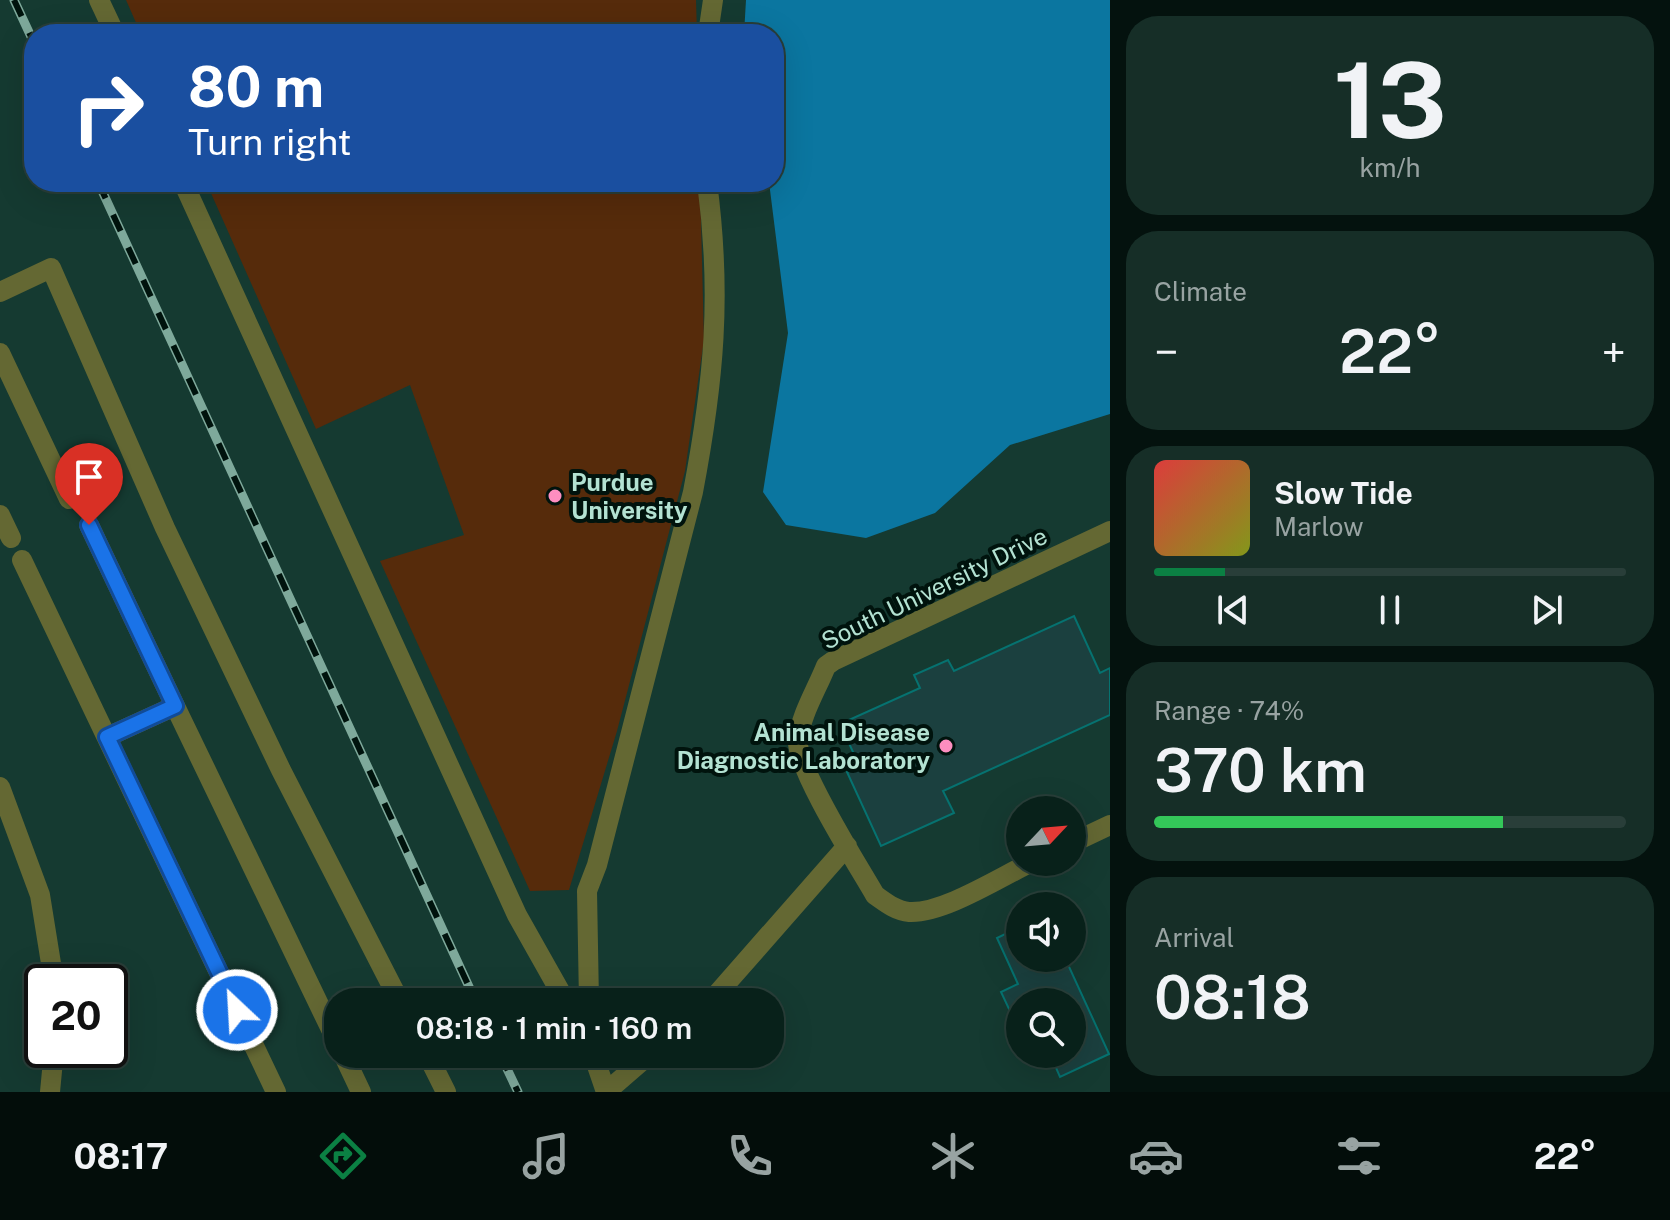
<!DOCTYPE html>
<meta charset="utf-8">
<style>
body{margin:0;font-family:"Public Sans",sans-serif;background:#162e27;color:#f1f3f6;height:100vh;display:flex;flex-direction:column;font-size:30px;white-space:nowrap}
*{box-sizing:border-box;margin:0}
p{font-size:26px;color:#98a3a2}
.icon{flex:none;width:44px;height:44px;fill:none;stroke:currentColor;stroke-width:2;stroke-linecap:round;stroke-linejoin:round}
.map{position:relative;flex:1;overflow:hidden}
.drawer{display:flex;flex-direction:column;gap:16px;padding:16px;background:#04120e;width:560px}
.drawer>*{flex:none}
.guide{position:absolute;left:24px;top:24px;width:760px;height:168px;border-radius:32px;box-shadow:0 8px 32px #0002,0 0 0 2px #293e39;background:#1a4fa0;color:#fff;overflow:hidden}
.needle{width:52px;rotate:64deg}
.tools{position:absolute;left:1006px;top:796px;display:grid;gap:16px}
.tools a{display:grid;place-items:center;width:80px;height:80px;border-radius:50%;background:#08211a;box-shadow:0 8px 32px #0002,0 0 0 2px #293e39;font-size:40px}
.speed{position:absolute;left:24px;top:964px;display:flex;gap:16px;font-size:40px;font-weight:700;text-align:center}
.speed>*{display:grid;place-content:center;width:104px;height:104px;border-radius:50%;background:#08211a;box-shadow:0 8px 32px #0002,0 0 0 2px #293e39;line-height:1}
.speed .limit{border:4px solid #111;border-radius:12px;background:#fff;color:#111}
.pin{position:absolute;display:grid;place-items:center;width:68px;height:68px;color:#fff;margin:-82px -34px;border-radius:50% 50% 50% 0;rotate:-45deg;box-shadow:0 0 8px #0007}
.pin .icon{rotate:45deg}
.me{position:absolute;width:88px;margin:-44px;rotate:335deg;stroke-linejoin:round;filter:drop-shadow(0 0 6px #0008)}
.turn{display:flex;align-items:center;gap:28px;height:168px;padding:0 32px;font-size:36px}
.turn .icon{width:104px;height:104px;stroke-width:2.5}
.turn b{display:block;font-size:56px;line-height:68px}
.big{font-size:60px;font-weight:600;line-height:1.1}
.drawer .tile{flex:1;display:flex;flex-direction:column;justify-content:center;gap:12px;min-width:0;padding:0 28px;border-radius:32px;background:#162e27}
.drawer .dial{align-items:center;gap:0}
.dial b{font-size:104px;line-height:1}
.song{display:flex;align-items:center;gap:24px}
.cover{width:96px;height:96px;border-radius:12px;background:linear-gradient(135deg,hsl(0 70% 55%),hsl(70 70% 35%))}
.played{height:8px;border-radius:4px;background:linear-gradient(90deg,#0b8043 15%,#293e39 15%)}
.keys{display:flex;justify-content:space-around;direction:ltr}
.heat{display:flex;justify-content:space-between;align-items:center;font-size:44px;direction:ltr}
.charge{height:12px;border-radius:6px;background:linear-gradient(90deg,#34c759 74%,#293e39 0)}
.trip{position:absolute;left:324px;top:988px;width:460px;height:80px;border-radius:32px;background:#08211a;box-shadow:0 8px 32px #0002,0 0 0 2px #293e39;font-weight:600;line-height:80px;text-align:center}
.tab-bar{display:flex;height:128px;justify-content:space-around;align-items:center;background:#030d0a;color:#98a3a2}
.tab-bar .icon{width:56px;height:56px}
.tab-bar .on{color:#0b8043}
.tab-bar b{font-size:36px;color:#f1f3f6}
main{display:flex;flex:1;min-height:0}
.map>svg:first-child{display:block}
.built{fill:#153a31;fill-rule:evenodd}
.green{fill:#562b0b}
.water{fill:#0b76a0}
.building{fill:#1b403f;stroke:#067270;stroke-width:2}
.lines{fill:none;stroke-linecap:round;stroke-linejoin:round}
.minor{stroke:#646833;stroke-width:20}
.rail-casing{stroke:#7ea99b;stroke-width:9}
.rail{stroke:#00130d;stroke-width:6;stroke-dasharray:18;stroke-linecap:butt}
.route-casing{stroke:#114b97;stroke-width:20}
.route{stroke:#1a73e8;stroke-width:14}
.poi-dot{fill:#fd8ec0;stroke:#00130d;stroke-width:3}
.labels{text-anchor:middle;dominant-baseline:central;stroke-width:8;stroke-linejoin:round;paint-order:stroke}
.poi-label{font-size:24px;font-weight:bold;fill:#b3e2d2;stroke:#00130d;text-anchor:start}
.street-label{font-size:24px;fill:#b3e2d2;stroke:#00130d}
</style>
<main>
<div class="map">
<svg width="1110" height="1092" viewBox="0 0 1110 1092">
<rect width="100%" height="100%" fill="#0a2c23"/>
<path class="built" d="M 0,0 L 1110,0 L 1110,1092 L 0,1092 ZM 34,34 L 774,34 L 774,182 L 34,182 ZM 1020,810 L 1072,810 L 1072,862 L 1020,862 ZM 1020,906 L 1072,906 L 1072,958 L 1020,958 ZM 42,982 L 110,982 L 110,1050 L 42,1050 ZM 338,1002 L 770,1002 L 770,1054 L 338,1054 ZM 1020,1002 L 1072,1002 L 1072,1054 L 1020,1054 Z"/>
<path class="green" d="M 126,0 L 696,0 L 697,34 L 141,34 Z
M 206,182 L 700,182 L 704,340 L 685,471 L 617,731 L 569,890 L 530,891 L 380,561 L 464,535 L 410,385 L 316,429 Z"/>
<path class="water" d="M 746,0 L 1110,0 L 1110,414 L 1010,445 L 935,513 L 866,538 L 786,525 L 763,492 L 788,333 L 769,182 L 774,182 L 774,34 L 744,34 Z"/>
<path class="building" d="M 1074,616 L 1100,673 L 1110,668 L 1110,715 L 943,791 L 954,813 L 881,846 L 847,772 L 860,767 L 840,724 L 920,688 L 914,675 L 948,660 L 954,671 Z
M 1020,927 L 1020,958 L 1065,958 L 1109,1054 L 1060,1077 L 1050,1054 L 1072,1054 L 1072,1002 L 1020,1002 L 1018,1028 L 1001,992 L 1018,984 L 997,938 Z"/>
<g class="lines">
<path class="minor" d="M 99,0 L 115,34
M 708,34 L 713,0
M 183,182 L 517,915 L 566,1002
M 0,292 L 51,268 L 165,528 L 281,770 L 400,1002
M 0,353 L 69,499
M 0,515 L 11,538
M 89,525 L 175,706 L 107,737
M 22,560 L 276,1092
M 175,706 L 338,1044
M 0,787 L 40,895 L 54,982
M 1072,843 L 1110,825
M 1032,862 C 1000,877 943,914 909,912 C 896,911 885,902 875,895 C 859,867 796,768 798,741 C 800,716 817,689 826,666 L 833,661 L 1110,531
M 589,1002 L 587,891 L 597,865 L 693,492 C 714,381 722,295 707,182
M 710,1002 L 847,846
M 343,1054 L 361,1092
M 427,1054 L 446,1092
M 593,1054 L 606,1092
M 50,1092 L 54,1050
M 606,1092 L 650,1054"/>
<defs>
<path id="rail" d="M 14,0 L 34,43
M 98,182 L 476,1002
M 500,1054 L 518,1092"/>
</defs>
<use href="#rail" class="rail-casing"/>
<use href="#rail" class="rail"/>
</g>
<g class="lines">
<defs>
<path id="route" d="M 89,525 L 175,706 L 107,737 L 237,1010"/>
</defs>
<use href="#route" class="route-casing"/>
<use href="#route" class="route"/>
</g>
<g class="poi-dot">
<circle cx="555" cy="496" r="8"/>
<circle cx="946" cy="746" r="8"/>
</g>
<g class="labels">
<g class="poi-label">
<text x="571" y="482">Purdue<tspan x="571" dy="28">University</tspan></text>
<text x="930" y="732" text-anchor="end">Animal Disease<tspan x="930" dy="28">Diagnostic Laboratory</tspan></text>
</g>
<g class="street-label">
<text transform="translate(934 588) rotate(-26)">South University Drive</text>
</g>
</g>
</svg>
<div class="tools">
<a><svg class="needle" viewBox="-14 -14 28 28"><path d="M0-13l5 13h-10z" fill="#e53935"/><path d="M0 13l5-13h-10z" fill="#98a3a2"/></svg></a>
<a><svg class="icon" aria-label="sound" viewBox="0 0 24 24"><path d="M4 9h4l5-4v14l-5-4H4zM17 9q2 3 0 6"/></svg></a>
<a><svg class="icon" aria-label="search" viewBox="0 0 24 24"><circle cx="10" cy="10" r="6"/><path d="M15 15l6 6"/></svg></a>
</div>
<div class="speed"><div class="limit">20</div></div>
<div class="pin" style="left:89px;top:525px;background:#d93025"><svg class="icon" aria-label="arrive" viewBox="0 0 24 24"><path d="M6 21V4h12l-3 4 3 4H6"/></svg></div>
<svg class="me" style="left:237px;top:1010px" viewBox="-20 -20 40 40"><circle r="17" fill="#1a73e8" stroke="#fff" stroke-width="3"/><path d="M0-11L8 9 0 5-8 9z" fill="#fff"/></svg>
<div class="trip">08:18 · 1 min · 160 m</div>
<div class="guide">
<div class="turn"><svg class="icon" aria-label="right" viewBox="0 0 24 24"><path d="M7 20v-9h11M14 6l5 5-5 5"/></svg><div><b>80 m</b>Turn right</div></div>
</div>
</div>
<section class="drawer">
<div class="tile dial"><b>13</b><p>km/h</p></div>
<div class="tile"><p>Climate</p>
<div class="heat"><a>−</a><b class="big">22°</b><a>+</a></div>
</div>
<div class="tile">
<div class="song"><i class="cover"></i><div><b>Slow Tide</b><p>Marlow</p></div></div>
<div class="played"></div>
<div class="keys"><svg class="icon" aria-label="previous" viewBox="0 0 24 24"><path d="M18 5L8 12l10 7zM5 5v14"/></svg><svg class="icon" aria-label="pause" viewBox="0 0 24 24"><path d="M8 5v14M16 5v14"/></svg><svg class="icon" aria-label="next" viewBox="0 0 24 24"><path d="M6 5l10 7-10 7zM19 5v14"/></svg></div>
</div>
<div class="tile"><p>Range · 74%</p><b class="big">370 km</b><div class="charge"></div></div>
<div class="tile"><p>Arrival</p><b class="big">08:18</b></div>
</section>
</main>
<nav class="tab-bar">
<b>08:17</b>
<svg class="icon on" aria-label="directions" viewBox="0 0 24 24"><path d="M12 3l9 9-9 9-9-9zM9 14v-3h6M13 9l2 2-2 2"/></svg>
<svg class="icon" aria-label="music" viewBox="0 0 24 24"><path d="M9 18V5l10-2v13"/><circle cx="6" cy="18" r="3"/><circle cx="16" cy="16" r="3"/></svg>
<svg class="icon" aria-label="phone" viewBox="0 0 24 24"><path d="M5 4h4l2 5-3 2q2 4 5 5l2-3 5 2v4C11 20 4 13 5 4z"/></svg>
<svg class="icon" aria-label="climate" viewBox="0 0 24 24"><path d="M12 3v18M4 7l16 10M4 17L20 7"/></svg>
<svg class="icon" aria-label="car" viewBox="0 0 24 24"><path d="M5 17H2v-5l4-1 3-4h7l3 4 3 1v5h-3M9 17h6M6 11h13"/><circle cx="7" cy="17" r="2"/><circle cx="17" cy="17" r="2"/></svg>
<svg class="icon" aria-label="filters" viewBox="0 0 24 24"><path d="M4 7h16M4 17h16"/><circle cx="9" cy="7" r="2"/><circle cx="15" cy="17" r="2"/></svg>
<b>22°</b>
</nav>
